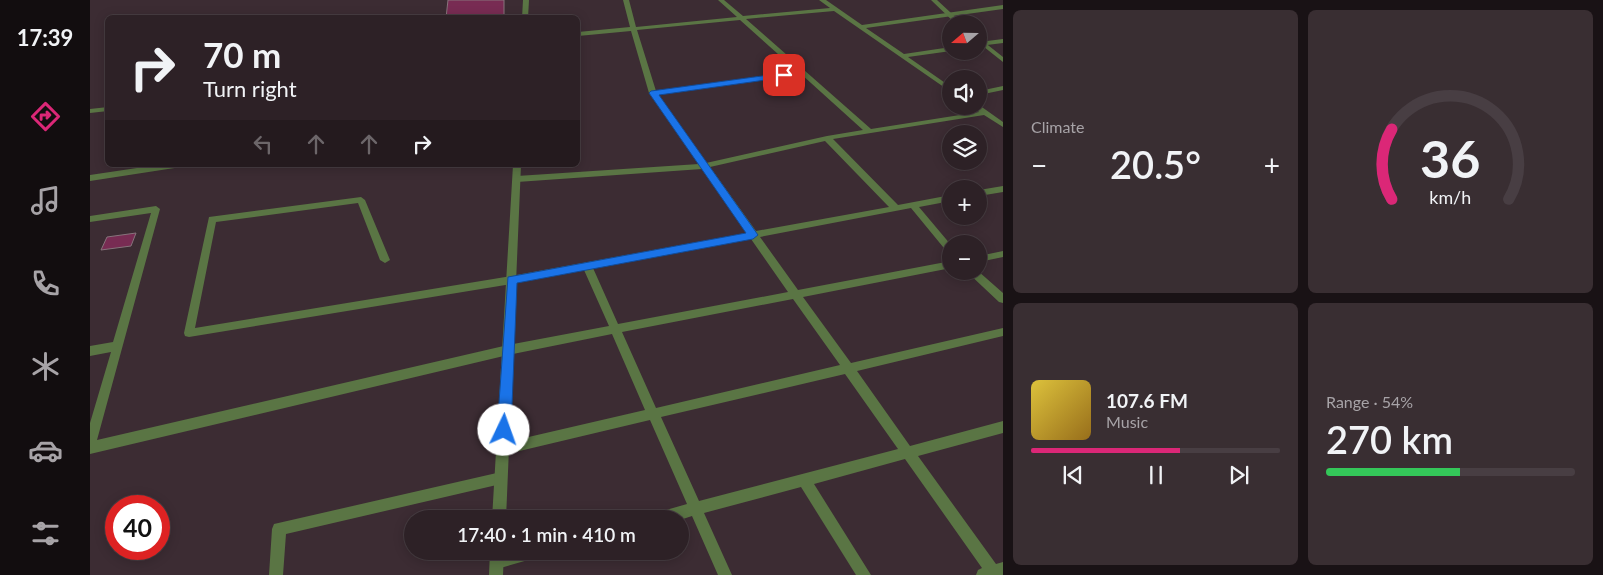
<!DOCTYPE html>
<meta charset="utf-8">
<style>
body{margin:0;font-family:Lato,sans-serif;background:#392e32;color:#f1f3f6;height:100vh;display:flex;flex-direction:column;font-size:19px;white-space:nowrap}
*{box-sizing:border-box;margin:0}
p{font-size:16px;color:#a7a3a7}
.icon{flex:none;width:28px;height:28px;fill:none;stroke:currentColor;stroke-width:2;stroke-linecap:round;stroke-linejoin:round}
.map{position:relative;flex:1;overflow:hidden}
.drawer{display:flex;flex-direction:column;gap:10px;padding:10px;background:#191215;width:600px}
.drawer>*{flex:none}
.guide{position:absolute;left:15px;top:15px;width:475px;height:152px;border-radius:8px;box-shadow:0 2px 12px #0003,0 0 0 1px #483e43;background:#2d2126;color:#f1f3f6;overflow:hidden}
.needle{width:32px;rotate:250deg}
.buttons{position:absolute;left:852px;top:15px;display:grid;gap:10px}
.buttons a{display:grid;place-items:center;width:45px;height:45px;border-radius:50%;background:#2d2126;box-shadow:0 2px 12px #0003,0 0 0 1px #483e43;font-size:25px}
.speed{position:absolute;left:15px;top:495px;display:flex;gap:10px;font-size:25px;font-weight:700;text-align:center}
.speed>*{display:grid;place-content:center;width:65px;height:65px;border-radius:50%;background:#2d2126;box-shadow:0 2px 12px #0003,0 0 0 1px #483e43;line-height:1}
.speed .limit{border:8px solid #d22;background:#fff;color:#111}
.pin{position:absolute;display:grid;place-items:center;width:42px;height:42px;color:#fff;margin:-21px;border-radius:10px;box-shadow:0 2px 8px #0006}
.me{position:absolute;width:55px;margin:-28px;rotate:3deg;stroke-linejoin:round;filter:drop-shadow(0 0 4px #0008)}
.turn{display:flex;align-items:center;gap:18px;height:105px;padding:0 15px;font-size:22px}
.turn .icon{width:65px;height:65px;stroke-width:2.5}
.turn b{display:block;font-size:35px;line-height:42px}
.lanes{display:flex;align-items:center;height:48px;padding:0 15px;background:#0003;justify-content:center;gap:25px;direction:ltr}
.lanes .off{opacity:.35}
.big{font-size:38px;font-weight:600;line-height:1.1}
.drawer .card{flex:1;display:flex;flex-direction:column;justify-content:center;gap:8px;min-width:0;padding:0 18px;border-radius:8px;background:#392e32}
.drawer .dial{align-items:center;gap:0}
.dial svg{height:130px;overflow:visible;fill:none;stroke:#483e43;stroke-width:7;stroke-linecap:round;text-anchor:middle}
.dial text{fill:#f1f3f6;stroke:none}
.song{display:flex;align-items:center;gap:15px}
.cover{width:60px;height:60px;border-radius:8px;background:linear-gradient(135deg,hsl(50 70% 55%),hsl(40 70% 35%))}
.played{height:5px;border-radius:2px;background:linear-gradient(90deg,#db2777 60%,#483e43 60%)}
.keys{display:flex;justify-content:space-around;direction:ltr}
.heat{display:flex;justify-content:space-between;align-items:center;font-size:28px;direction:ltr}
.charge{height:8px;border-radius:4px;background:linear-gradient(90deg,#34c759 54%,#483e43 0)}
.drawer .tiles{flex:1;display:grid;gap:10px;grid-template-columns:repeat(2,1fr)}
.trip{position:absolute;left:314px;top:510px;width:285px;height:50px;border-radius:25px;background:#2d2126;box-shadow:0 2px 12px #0003,0 0 0 1px #483e43;font-weight:600;line-height:50px;text-align:center}
main{display:flex;flex:1;min-height:0}
.tabs{display:flex;flex-direction:column;width:90px;justify-content:space-around;align-items:center;background:#120d0f;color:#a7a3a7}
.tabs .icon{width:35px;height:35px}
.tabs .active{color:#db2777}
.tabs b{font-size:22px;color:#f1f3f6}
.map>svg:first-child{display:block}
.building{fill:#782c53;stroke:#87747c}
.lines{fill:none;stroke-linecap:round;stroke-linejoin:round}
.minor{fill:#5a7544;fill-rule:evenodd}
.tertiary{fill:#5a7544;fill-rule:evenodd}
.route{fill:#1a73e8;stroke:#114b97}
</style>
<main>
<nav class="tabs">
<b>17:39</b>
<svg class="icon active" aria-label="directions" viewBox="0 0 24 24"><path d="M12 3l9 9-9 9-9-9zM9 14v-3h6M13 9l2 2-2 2"/></svg>
<svg class="icon" aria-label="music" viewBox="0 0 24 24"><path d="M9 18V5l10-2v13"/><circle cx="6" cy="18" r="3"/><circle cx="16" cy="16" r="3"/></svg>
<svg class="icon" aria-label="phone" viewBox="0 0 24 24"><path d="M5 4h4l2 5-3 2q2 4 5 5l2-3 5 2v4C11 20 4 13 5 4z"/></svg>
<svg class="icon" aria-label="climate" viewBox="0 0 24 24"><path d="M12 3v18M4 7l16 10M4 17L20 7"/></svg>
<svg class="icon" aria-label="car" viewBox="0 0 24 24"><path d="M5 17H2v-5l4-1 3-4h7l3 4 3 1v5h-3M9 17h6M6 11h13"/><circle cx="7" cy="17" r="2"/><circle cx="17" cy="17" r="2"/></svg>
<svg class="icon" aria-label="filters" viewBox="0 0 24 24"><path d="M4 7h16M4 17h16"/><circle cx="9" cy="7" r="2"/><circle cx="15" cy="17" r="2"/></svg>
</nav>
<div class="map">
<svg width="913" height="575" viewBox="0 0 913 575">
<rect width="100%" height="100%" fill="#3c2c33"/>
<path class="building" d="M 358,0 L 414,0 L 414,18 L 356,18 Z
M 46,233 L 41,246 L 11,250 L 17,237 Z"/>
<g class="lines">
<path class="minor" d="M 533,0 L 539,0 L 546,27 L 647,17 L 628,0 L 634,0 L 653,16 L 740,8 L 729,0 L 736,0 L 772,25 L 913,5 L 913,9 L 776,28 L 814,54 L 861,47 L 861,51 L 818,57 L 861,87 L 861,92 L 744,11 L 656,19 L 781,129 L 889,112 L 882,106 L 889,105 L 913,122 L 913,127 L 894,115 L 743,139 L 808,205 L 861,195 L 861,201 L 829,207 L 861,245 L 861,254 L 858,253 L 821,208 L 670,237 L 708,290 L 861,261 L 861,268 L 713,297 L 761,363 L 913,328 L 913,336 L 767,371 L 820,446 L 913,421 L 913,433 L 828,456 L 906,564 L 913,562 L 913,575 L 886,575 L 888,570 L 892,568 L 815,459 L 724,484 L 781,575 L 766,575 L 711,487 L 614,513 L 642,575 L 628,575 L 602,516 L 590,520 L 560,519 L 562,514 L 597,504 L 560,420 L 413,455 L 409,453 L 407,449 L 409,445 L 413,443 L 555,410 L 522,334 L 418,355 L 0,454 L 0,423 L 21,352 L 0,356 L 0,346 L 23,342 L 61,213 L 0,222 L 0,216 L 66,206 L 70,209 L 7,440 L 418,345 L 519,326 L 494,270 L 421,284 L 99,337 L 95,336 L 94,333 L 119,217 L 271,197 L 275,200 L 300,260 L 295,263 L 290,260 L 268,203 L 126,222 L 105,328 L 421,276 L 657,233 L 612,169 L 427,182 L 423,179 L 427,176 L 609,164 L 559,93 L 541,31 L 488,36 L 488,32 L 540,27 ZM 650,20 L 707,71 L 566,91 L 547,30 ZM 711,74 L 773,130 L 737,136 L 616,163 L 568,94 ZM 735,141 L 799,207 L 666,231 L 620,167 ZM 661,239 L 698,292 L 528,324 L 503,268 ZM 703,299 L 750,365 L 566,408 L 532,332 ZM 755,374 L 808,449 L 609,501 L 571,417 Z
M 913,39 L 913,43 L 889,46 L 889,42 Z
M 913,86 L 913,90 L 889,95 L 889,91 Z
M 18,107 L 18,111 L 0,113 L 0,109 Z
M 67,165 L 95,165 L 91,167 L 0,181 L 0,175 Z
M 913,186 L 913,192 L 889,196 L 889,190 Z
M 913,251 L 913,257 L 889,262 L 889,256 Z
M 876,271 L 888,271 L 913,293 L 913,303 L 909,302 Z
M 411,472 L 416,474 L 417,478 L 416,482 L 411,484 L 196,534 L 193,575 L 179,575 L 182,529 L 184,524 Z
M 420,551 L 452,551 L 450,556 L 445,558 L 407,569 L 402,567 L 400,562 L 402,557 Z"/>
<path class="tertiary" d="M 433,0 L 439,0 L 438,18 L 432,18 Z
M 841,0 L 847,0 L 873,24 L 866,24 Z
M 889,38 L 913,57 L 913,62 L 889,43 Z
M 423,165 L 431,165 L 416,519 L 402,519 Z
M 400,551 L 414,551 L 413,575 L 399,575 Z"/>
</g>
<path class="route" d="M 694,73 L 698,75 L 697,77 L 569,95 L 668,235 L 663,239 L 427,283 L 421,430 L 419,434 L 414,436 L 409,434 L 407,430 L 418,277 L 656,233 L 559,93 L 561,91 Z"/>
</svg>
<div class="buttons">
<a><svg class="needle" viewBox="-14 -14 28 28"><path d="M0-13l5 13h-10z" fill="#e53935"/><path d="M0 13l5-13h-10z" fill="#a7a3a7"/></svg></a>
<a><svg class="icon" aria-label="sound" viewBox="0 0 24 24"><path d="M4 9h4l5-4v14l-5-4H4zM17 9q2 3 0 6"/></svg></a>
<a><svg class="icon" aria-label="layers" viewBox="0 0 24 24"><path d="M12 4l9 5-9 5-9-5zM3 14l9 5 9-5"/></svg></a>
<a>+</a>
<a>−</a>
</div>
<div class="speed"><div class="limit">40</div></div>
<div class="pin" style="left:694px;top:75px;background:#d93025"><svg class="icon" aria-label="arrive" viewBox="0 0 24 24"><path d="M6 21V4h12l-3 4 3 4H6"/></svg></div>
<svg class="me" style="left:414px;top:430px" viewBox="-20 -20 40 40"><circle r="19" fill="#fff"/><path d="M0-13L10 11 0 6-10 11z" fill="#1a73e8"/></svg>
<div class="trip">17:40 · 1 min · 410 m</div>
<div class="guide">
<div class="turn"><svg class="icon" aria-label="right" viewBox="0 0 24 24"><path d="M7 20v-9h11M14 6l5 5-5 5"/></svg><div><b>70 m</b>Turn right</div></div>
<div class="lanes"><svg class="icon off" aria-label="left" viewBox="0 0 24 24"><path d="M17 20v-9H6M10 6l-5 5 5 5"/></svg><svg class="icon off" aria-label="ahead" viewBox="0 0 24 24"><path d="M12 20V5M6 11l6-6 6 6"/></svg><svg class="icon off" aria-label="ahead" viewBox="0 0 24 24"><path d="M12 20V5M6 11l6-6 6 6"/></svg><svg class="icon" aria-label="right" viewBox="0 0 24 24"><path d="M7 20v-9h11M14 6l5 5-5 5"/></svg></div>
</div>
</div>
<section class="drawer">
<div class="tiles">
<div class="card"><p>Climate</p>
<div class="heat"><a>−</a><b class="big">20.5°</b><a>+</a></div>
</div>
<div class="card dial"><svg viewBox="0 0 100 80">
<path d="M14 69A42 42 0 1 1 86 69"/>
<path d="M14 69A42 42 0 0 1 14 26" stroke="#db2777"/>
<text x="50" y="56" font-size="32" font-weight="700">36</text>
<text x="50" y="72" font-size="11">km/h</text>
</svg></div>
<div class="card">
<div class="song"><i class="cover"></i><div><b>107.6 FM</b><p>Music</p></div></div>
<div class="played"></div>
<div class="keys"><svg class="icon" aria-label="previous" viewBox="0 0 24 24"><path d="M18 5L8 12l10 7zM5 5v14"/></svg><svg class="icon" aria-label="pause" viewBox="0 0 24 24"><path d="M8 5v14M16 5v14"/></svg><svg class="icon" aria-label="next" viewBox="0 0 24 24"><path d="M6 5l10 7-10 7zM19 5v14"/></svg></div>
</div>
<div class="card"><p>Range · 54%</p><b class="big">270 km</b><div class="charge"></div></div>
</div>
</section>
</main>
